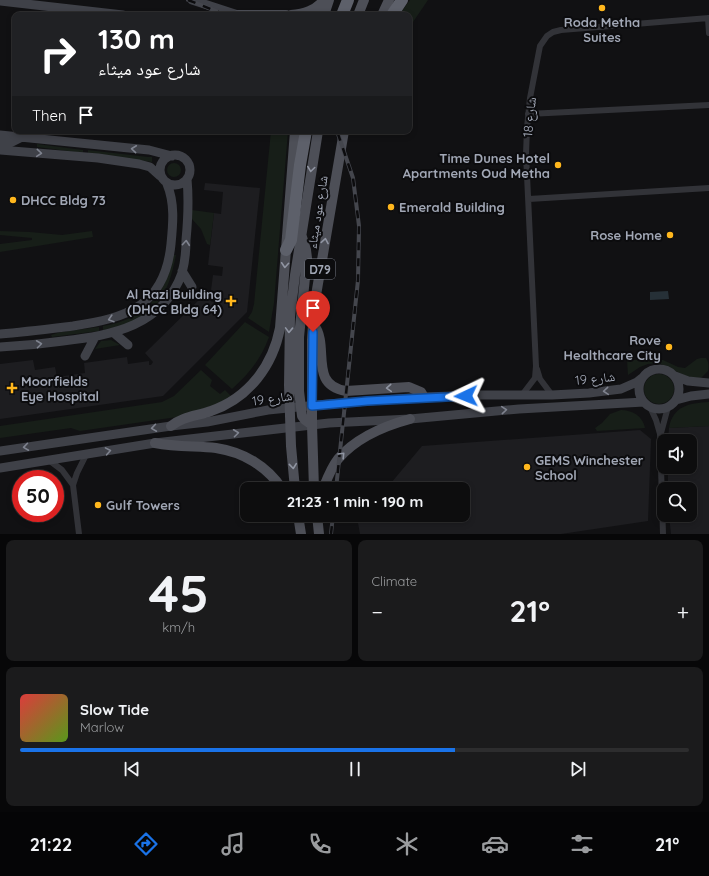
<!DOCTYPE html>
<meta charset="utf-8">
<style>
body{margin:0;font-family:Quicksand,"Noto Naskh Arabic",sans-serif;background:#1b1b1c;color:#f1f3f6;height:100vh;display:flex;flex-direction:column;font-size:15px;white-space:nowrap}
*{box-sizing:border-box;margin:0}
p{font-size:13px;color:#9a9c9e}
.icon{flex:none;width:22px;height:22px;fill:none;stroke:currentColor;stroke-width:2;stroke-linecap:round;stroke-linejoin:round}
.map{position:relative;height:534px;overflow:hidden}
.panel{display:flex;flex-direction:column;gap:6px;padding:6px;background:#070708;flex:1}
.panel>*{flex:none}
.top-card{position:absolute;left:12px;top:12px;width:400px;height:122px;border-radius:8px;box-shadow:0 2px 6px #0003,0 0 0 1px #2d2d2e;background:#202124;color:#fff;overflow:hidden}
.fabs{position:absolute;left:657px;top:434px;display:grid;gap:8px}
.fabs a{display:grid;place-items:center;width:40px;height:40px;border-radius:8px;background:#0d0d0e;box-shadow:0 2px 6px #0003,0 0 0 1px #2d2d2e;font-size:20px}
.speed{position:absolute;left:12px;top:470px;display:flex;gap:8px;font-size:20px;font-weight:700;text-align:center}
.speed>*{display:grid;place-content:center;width:52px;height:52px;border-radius:50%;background:#0d0d0e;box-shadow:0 2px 6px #0003,0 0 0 1px #2d2d2e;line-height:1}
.speed .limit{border:6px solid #d22;background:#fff;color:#111}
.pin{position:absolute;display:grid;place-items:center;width:34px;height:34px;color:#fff;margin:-41px -17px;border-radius:50% 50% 50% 0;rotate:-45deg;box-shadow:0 0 4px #0007}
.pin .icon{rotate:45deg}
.me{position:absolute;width:44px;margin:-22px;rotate:268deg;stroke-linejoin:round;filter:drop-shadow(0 0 3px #0008)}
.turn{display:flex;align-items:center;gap:14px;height:84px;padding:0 20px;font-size:18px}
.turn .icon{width:52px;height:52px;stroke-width:2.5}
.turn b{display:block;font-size:28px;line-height:34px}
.then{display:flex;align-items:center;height:38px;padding:0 20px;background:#0003;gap:8px;font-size:15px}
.big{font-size:30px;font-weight:700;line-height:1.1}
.panel .card{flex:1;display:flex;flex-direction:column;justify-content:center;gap:6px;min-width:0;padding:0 14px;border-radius:8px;background:#1b1b1c}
.panel .dial{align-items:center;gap:0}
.dial b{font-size:52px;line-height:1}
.song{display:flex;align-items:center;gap:12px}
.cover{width:48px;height:48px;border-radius:6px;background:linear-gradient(135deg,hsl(0 70% 55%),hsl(90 70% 35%))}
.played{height:4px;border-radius:2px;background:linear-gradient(90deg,#1a73e8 65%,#2d2d2e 65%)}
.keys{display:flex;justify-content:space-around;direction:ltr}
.heat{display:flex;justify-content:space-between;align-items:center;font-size:22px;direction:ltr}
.panel .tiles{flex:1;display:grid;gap:6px;grid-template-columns:1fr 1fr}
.card:last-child{grid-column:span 2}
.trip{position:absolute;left:240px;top:482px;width:230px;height:40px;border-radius:8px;background:#0d0d0e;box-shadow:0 2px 6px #0003,0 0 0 1px #2d2d2e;font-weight:700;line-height:40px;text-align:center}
.dock{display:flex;height:64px;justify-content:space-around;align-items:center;background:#050506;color:#9a9c9e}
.dock .icon{width:28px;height:28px}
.dock .selected{color:#1a73e8}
.dock b{font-size:18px;color:#f1f3f6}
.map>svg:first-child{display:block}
.built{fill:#1d1d20}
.green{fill:#171e18}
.water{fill:#263037}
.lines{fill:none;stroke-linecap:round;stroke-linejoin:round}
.street{stroke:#323338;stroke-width:6}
.secondary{stroke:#3f4148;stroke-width:9}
.primary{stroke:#4d4f57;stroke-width:10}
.highway{stroke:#5d606a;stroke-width:12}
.rail-casing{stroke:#44464d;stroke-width:4}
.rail{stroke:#0c0c0e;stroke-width:2.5;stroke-dasharray:8;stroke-linecap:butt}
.oneway{stroke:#7f838f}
.oneway2{stroke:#9095a2}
.route-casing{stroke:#114b97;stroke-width:10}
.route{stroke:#1a73e8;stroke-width:7}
.poi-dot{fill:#ffb71d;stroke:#0c0c0e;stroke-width:1.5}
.labels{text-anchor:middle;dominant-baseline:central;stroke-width:4;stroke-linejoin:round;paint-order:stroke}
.shield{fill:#0c0c0e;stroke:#747883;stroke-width:1}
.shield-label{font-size:12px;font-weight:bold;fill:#a1a7b5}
.poi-label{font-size:13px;font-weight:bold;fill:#a1a7b5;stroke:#0c0c0e;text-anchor:start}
.street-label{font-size:13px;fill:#a1a7b5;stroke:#0c0c0e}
</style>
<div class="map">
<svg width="709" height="534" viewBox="0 0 709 534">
<rect width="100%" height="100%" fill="#111113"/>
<path class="built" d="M 205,183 L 260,188 L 247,312 L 163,396 L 0,419 L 0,364 L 33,360 L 35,370 L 55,367 L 57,377 L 85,373 L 84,363 L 127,357 L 128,364 L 149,361 L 149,365 L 151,365 L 153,362 L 145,353 L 204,295 L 212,302 L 215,300 L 214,298 L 210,298 L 213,275 L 222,276 L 223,267 L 208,265 L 214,213 L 221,214 L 223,192 L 204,190 Z
M 709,426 L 709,534 L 671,534 L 669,515 L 690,515 L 690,489 L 668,489 L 668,467 L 690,467 L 690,441 L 668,441 L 669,428 Z
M 640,430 L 651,439 L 648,521 L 561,534 L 360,534 L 358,523 L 365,515 L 463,515 L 463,489 L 386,489 L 422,446 Z"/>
<path class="green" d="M 410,0 L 428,0 L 409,28 L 409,15 L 399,15 Z
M 271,131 L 288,131 L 274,303 L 269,332 L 248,318 L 252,312 L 254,304 Z
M 37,144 L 83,150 L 83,153 L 37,147 Z
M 88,150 L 148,157 L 152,157 L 152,162 L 88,153 Z
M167 170a7 7 0 1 1 14 0a7 7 0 1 1-14 0Z
M 192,210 L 214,213 L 210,245 L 207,244 L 201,229 L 191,218 Z
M 0,231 L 30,232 L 62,235 L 92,231 L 93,237 L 0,252 L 0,244 L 32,240 L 32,238 L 0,235 Z
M 171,255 L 176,255 C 172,274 168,291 155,306 L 151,303 L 164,285 Z
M 150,305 L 153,308 C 136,323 125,325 103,330 L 103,326 C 121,323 135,317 150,305 Z
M 245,322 L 269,337 C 261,359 249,374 232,389 L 205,365 Z
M 99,327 L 99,331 L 52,337 L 51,335 L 61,332 Z
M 111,340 L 120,345 L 95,349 L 101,341 Z
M 701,358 L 706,358 C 709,363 709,366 708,371 L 701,378 L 688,377 L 659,363 L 648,364 L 640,367 L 628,375 L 627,360 L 663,360 L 678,367 L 685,368 L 697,359 Z
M 201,370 L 212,380 L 210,386 L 220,394 L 225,390 L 231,396 L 219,403 L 184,416 L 80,431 L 71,428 L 0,438 L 0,426 L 162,402 L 174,396 Z
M644 389a15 15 0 1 1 30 0a15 15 0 1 1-30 0Z
M 709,402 L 709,426 L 669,428 C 673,406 689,403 709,402 Z
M 621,410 C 632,410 643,416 645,428 L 597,431 L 595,428 L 602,423 L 610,414 Z"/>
<path class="water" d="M 668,291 L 669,299 L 650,300 L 650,292 Z"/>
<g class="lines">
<path class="street" d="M 708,18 L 709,33
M 528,114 L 709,105
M 529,199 L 709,188
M 537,369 L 540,379 L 552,395
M 522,395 L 535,378 L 536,366 L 526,154 L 527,128 L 530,98 L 540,46 L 547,36 L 553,32 L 561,30 L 709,18
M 650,407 L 656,420 L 660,434 L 663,534
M 661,433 L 668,407
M 50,461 L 62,470 L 73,485 L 79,534
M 73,485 L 77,473 L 86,455"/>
<path class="secondary" d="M 192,0 L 238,15
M 0,1 L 123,15
M 0,135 L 149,150 L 172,156
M 0,142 L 12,142 L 20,138
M 0,150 L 98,158 L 139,164 L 150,167 L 160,176
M160 170a15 15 0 1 1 30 0a15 15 0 1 1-30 0Z
M 182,271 L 192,287
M 114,333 L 128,345
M 0,334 C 24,332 48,329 73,326 C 127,318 165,306 171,244 C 173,224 175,203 167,184
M 0,347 C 21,346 42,344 63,341 C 113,335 163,326 182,273 C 185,262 186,251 186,240 C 188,219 189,200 187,179
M 85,356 L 95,337
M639 389a20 20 0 1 1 40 0a20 20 0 1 1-40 0Z
M 675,376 L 688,381 L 709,383
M 676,400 L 691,396 L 709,394
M 0,451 L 171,426 L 207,422 L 268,410 L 328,404 L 424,397 L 480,395 L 552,395 L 589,393 L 621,389 L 637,382 L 642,378
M 0,468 L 155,443 L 329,423 L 410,419 L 519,409 L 644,402"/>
<path class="primary" d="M 238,15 L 286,15
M 291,15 C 304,14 315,11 324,0
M 324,15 L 329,0
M 358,15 L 364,0
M 382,15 L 389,0
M 302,237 L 306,250 L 307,258 L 299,337 L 299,391 L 302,416 L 305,420 L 312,425
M 314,325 C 330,346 308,385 346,391 L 409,387 L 421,392 L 424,397
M 171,426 C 183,416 198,416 211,411 C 249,398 273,365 280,328 L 295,131
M 155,443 C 176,447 196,446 216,448 C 243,452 267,466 282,489
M 295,489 L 291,446 L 289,385 L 290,317 L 295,275 L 318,131
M 314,489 L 312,425 L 312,340 L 314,307 L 344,131
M 323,489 C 327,479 331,468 338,459 C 356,438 384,426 410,419
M 298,515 L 301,534
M 317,515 L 319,534"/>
<path class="highway" d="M 342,15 L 348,0
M 392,15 L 402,0
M 286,250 L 291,240 L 300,165 L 306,131"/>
<defs>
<path id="rail" d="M 188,0 L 226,15
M 336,489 L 358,280 L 359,226 L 353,178 L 337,131
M 331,534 L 333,515"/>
</defs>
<use href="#rail" class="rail-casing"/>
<use href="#rail" class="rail"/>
</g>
<defs><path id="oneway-chevron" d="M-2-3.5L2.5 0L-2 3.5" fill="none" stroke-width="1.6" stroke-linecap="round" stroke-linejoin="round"/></defs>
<g class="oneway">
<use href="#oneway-chevron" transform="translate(134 149) rotate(-174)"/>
<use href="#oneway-chevron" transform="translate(39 153) rotate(5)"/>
<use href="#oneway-chevron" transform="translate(186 243) rotate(-85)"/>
<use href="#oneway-chevron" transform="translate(111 319) rotate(163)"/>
<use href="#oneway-chevron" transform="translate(39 344) rotate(-7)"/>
<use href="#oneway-chevron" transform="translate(606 391) rotate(175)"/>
<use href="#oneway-chevron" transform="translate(504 410) rotate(-5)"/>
<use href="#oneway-chevron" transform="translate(154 428) rotate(172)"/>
<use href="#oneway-chevron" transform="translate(236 433) rotate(-7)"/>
<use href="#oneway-chevron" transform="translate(26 447) rotate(172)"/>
<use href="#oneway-chevron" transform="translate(108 451) rotate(-10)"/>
</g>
<g class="oneway2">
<use href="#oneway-chevron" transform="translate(311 169) rotate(98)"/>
<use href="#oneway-chevron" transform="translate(325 241) rotate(-80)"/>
<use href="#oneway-chevron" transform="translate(285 265) rotate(94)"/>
<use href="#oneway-chevron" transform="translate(289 330) rotate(92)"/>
<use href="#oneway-chevron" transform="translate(389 388) rotate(176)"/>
<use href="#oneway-chevron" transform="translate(342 455) rotate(-46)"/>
<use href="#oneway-chevron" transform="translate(293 466) rotate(84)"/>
</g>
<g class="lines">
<defs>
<path id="route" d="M 313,332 L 312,406 L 367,401 L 466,396"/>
</defs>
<use href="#route" class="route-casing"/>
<use href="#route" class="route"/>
</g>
<g class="poi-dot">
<circle cx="602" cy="8" r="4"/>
<circle cx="558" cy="165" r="4"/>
<circle cx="13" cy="200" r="4"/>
<circle cx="391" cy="207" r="4"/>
<circle cx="670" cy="235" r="4"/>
<path d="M229 295h4v4h4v4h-4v4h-4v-4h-4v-4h4z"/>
<circle cx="669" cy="347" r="4"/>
<path d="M10 382h4v4h4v4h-4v4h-4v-4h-4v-4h4z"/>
<circle cx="527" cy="467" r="4"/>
<circle cx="98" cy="505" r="4"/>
</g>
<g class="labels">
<rect class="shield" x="305" y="259" width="30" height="20" rx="3"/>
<g class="shield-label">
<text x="320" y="269">D79</text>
</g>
<g class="poi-label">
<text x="602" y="22" text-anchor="middle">Roda Metha<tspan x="602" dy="15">Suites</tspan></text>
<text x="550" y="158" text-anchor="end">Time Dunes Hotel<tspan x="550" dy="15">Apartments Oud Metha</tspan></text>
<text x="21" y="200">DHCC Bldg 73</text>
<text x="399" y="207">Emerald Building</text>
<text x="662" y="235" text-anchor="end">Rose Home</text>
<text x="222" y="294" text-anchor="end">Al Razi Building<tspan x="222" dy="15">(DHCC Bldg 64)</tspan></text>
<text x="661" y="340" text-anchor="end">Rove<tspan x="661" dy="15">Healthcare City</tspan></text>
<text x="21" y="381">Moorfields<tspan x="21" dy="15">Eye Hospital</tspan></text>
<text x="535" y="460">GEMS Winchester<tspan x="535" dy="15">School</tspan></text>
<text x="106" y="505">Gulf Towers</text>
</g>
<g class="street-label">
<text transform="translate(529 117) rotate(-84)">شارع 18</text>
<text transform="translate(317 212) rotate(-81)">شارع عود ميثاء</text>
<text transform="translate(595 378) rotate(-6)">شارع 19</text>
<text transform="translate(272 398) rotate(-8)">شارع 19</text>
</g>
</g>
</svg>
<div class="fabs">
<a><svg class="icon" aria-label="sound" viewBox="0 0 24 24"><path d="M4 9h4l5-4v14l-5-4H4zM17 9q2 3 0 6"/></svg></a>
<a><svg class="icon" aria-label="search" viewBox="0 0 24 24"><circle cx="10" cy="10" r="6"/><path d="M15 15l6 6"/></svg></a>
</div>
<div class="speed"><div class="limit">50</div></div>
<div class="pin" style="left:313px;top:332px;background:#d93025"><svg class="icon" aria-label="arrive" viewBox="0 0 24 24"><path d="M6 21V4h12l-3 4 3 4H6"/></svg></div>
<svg class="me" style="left:466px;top:396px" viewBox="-20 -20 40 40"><path d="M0-17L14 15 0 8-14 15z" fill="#1a73e8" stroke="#fff" stroke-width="4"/></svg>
<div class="trip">21:23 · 1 min · 190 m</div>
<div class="top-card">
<div class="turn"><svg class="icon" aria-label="right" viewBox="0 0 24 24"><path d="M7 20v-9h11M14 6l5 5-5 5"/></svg><div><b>130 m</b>شارع عود ميثاء</div></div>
<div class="then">Then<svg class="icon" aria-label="arrive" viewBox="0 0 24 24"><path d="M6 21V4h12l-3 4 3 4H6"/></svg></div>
</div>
</div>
<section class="panel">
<div class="tiles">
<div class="card dial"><b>45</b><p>km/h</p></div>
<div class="card"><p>Climate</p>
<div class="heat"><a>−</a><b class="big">21°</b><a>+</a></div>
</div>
<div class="card">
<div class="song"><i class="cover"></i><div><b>Slow Tide</b><p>Marlow</p></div></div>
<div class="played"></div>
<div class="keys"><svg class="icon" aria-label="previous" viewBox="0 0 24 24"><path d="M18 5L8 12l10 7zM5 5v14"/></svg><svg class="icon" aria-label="pause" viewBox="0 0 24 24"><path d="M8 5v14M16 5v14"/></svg><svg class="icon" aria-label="next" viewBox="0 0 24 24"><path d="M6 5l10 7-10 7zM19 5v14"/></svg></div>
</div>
</div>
</section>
<nav class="dock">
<b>21:22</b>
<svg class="icon selected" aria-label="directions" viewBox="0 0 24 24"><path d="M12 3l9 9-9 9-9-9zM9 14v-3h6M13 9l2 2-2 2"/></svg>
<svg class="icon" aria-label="music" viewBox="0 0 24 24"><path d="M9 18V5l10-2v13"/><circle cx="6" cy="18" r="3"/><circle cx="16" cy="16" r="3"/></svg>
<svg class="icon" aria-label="phone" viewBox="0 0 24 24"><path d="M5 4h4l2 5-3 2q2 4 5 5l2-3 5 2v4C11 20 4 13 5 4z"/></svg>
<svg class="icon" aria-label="climate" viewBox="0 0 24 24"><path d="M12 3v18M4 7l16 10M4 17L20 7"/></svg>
<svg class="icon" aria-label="car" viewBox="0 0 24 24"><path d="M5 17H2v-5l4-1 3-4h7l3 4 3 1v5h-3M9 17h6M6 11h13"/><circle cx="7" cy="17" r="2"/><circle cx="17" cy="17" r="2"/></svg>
<svg class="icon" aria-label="filters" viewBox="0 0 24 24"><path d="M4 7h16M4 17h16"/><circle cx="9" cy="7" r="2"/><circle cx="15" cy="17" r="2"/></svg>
<b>21°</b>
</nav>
